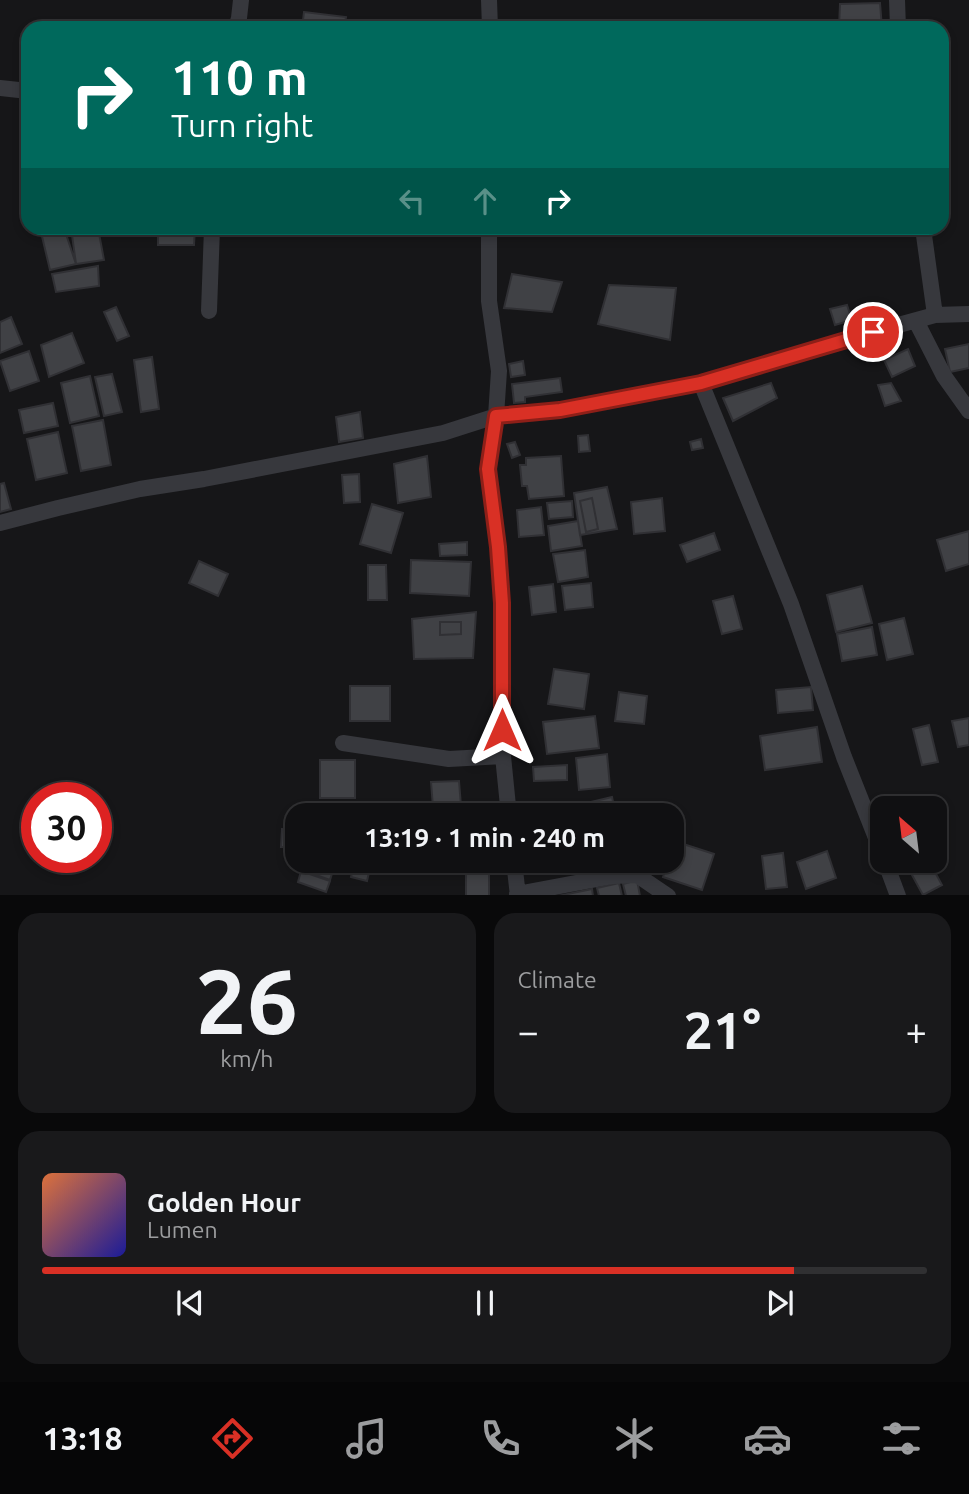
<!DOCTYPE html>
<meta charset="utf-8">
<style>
body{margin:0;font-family:Ubuntu,sans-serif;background:#19191b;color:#f1f3f6;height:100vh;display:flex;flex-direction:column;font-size:26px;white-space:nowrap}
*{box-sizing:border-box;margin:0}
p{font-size:23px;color:#9c9d9f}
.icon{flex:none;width:38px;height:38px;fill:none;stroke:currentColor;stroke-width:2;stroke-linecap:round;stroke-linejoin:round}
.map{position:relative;height:895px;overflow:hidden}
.drawer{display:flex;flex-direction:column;gap:18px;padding:18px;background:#09090a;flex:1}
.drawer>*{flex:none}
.top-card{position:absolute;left:21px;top:21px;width:928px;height:214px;border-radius:21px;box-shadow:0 4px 10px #0003,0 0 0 2px #303032;background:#00695c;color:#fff;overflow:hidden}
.needle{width:46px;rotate:332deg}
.fabs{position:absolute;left:870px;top:796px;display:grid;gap:14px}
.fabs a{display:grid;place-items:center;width:77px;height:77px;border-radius:14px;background:#101012;box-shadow:0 4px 10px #0003,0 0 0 2px #303032;font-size:35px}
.speed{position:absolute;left:21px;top:782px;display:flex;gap:14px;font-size:35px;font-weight:700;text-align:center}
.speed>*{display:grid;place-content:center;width:91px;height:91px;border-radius:50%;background:#101012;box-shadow:0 4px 10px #0003,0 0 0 2px #303032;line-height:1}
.speed .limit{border:10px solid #d22;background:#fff;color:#111}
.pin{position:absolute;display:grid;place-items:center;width:60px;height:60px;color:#fff;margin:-30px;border:4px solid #fff;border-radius:50%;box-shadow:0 2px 7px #0007}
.me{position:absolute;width:77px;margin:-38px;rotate:0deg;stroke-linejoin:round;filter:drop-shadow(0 0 5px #0008)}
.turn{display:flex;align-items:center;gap:24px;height:147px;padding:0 35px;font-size:32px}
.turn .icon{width:91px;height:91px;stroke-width:2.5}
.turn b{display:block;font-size:49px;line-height:60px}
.lanes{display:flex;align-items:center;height:66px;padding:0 35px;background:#0003;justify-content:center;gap:35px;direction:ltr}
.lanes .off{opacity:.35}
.big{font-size:52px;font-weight:600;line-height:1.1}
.drawer .tile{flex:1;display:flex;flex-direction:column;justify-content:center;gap:10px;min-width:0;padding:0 24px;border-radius:21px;background:#19191b}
.drawer .dial{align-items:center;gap:0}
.dial b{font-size:91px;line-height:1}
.song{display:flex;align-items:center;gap:21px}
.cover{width:84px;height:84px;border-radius:10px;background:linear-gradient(135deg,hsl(20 70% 55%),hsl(240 70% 35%))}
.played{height:7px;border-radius:4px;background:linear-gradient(90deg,#d93025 85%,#303032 85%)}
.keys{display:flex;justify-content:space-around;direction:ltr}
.heat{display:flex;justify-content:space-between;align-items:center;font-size:38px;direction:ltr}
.drawer .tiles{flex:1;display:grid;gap:18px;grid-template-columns:1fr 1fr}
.tile:last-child{grid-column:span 2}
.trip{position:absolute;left:285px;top:803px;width:399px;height:70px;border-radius:21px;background:#101012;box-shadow:0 4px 10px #0003,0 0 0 2px #303032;font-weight:600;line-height:70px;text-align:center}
.menu{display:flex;height:112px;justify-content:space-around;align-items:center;background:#060607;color:#9c9d9f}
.menu .icon{width:49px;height:49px}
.menu .selected{color:#d93025}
.menu b{font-size:32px;color:#f1f3f6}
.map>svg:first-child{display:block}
.building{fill:#404145;stroke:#303034;stroke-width:2}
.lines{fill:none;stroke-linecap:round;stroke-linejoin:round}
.street{stroke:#37383d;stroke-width:16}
.route-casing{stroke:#8d1f18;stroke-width:18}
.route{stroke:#d93025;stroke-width:12}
</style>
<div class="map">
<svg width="969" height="896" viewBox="0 0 969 896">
<rect width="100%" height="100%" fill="#161618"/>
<path class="building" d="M 880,3 L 882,28 L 839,28 L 840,4 Z
M 304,12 L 346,17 L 344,28 L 302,28 Z
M 40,228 L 64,228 L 76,264 L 50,270 Z
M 71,228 L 98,228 L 104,260 L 76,264 Z
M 158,228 L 195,228 L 194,245 L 158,245 Z
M 98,266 L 99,286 L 56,292 L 52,274 Z
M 512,274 L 562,282 L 552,312 L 504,308 Z
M 609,285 L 676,288 L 670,340 L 598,324 Z
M 847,305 L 852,320 L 835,325 L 830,309 Z
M 116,307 L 129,336 L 117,341 L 104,312 Z
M 11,317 L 22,344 L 0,353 L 0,322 Z
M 72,333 L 84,363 L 49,377 L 41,345 Z
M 969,344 L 969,368 L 950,372 L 945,349 Z
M 908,349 L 915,366 L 892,377 L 884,360 Z
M 29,351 L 39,381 L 10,391 L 0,361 Z
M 152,357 L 159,409 L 141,412 L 134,360 Z
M 523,361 L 525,375 L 511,377 L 509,364 Z
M 112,374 L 122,412 L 104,416 L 95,377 Z
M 90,376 L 99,416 L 70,423 L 61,383 Z
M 560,378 L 562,392 L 525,397 L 525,402 L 514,403 L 512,384 Z
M 771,383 L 777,398 L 733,421 L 723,398 Z
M 891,383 L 901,401 L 885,406 L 878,385 Z
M 53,403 L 58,426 L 24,433 L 19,410 Z
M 360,412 L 363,438 L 339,442 L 336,417 Z
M 103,420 L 111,465 L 81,471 L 72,426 Z
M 58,432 L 67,473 L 36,480 L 27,439 Z
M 588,435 L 590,451 L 579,452 L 578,436 Z
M 701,439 L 703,448 L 692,450 L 690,442 Z
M 515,442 L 520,455 L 512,458 L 507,444 Z
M 427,456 L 431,497 L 398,503 L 394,464 Z
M 561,456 L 564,496 L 529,499 L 527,486 L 522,486 L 520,465 L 526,465 L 526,458 Z
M 359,474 L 360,502 L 344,503 L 342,475 Z
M 4,483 L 11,509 L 0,512 L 0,484 Z
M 607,487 L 617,529 L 580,535 L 574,493 Z
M 592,498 L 598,529 L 586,532 L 580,501 Z
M 662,498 L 665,531 L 634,534 L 631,502 Z
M 572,501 L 573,517 L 549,519 L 547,503 Z
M 372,504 L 403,513 L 391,553 L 360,544 Z
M 541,507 L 544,535 L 519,537 L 517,510 Z
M 578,521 L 582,546 L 551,551 L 548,526 Z
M 969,531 L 969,564 L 946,571 L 937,540 Z
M 714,533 L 720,550 L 687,562 L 680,545 Z
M 467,542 L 467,555 L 440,556 L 439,544 Z
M 585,550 L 588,577 L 558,582 L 553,554 Z
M 411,560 L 471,562 L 469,596 L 410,593 Z
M 199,561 L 228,574 L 218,596 L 189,583 Z
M 368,565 L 386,565 L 387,600 L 368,600 Z
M 591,583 L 593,607 L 565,610 L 562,586 Z
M 553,584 L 556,612 L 532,615 L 529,587 Z
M 862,586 L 872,623 L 836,632 L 827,595 Z
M 733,596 L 742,629 L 722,634 L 713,601 Z
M 476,612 L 473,658 L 414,659 L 412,619 Z
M 904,618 L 913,654 L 887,660 L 879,624 Z
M 440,622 L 461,622 L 461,634 L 440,635 Z
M 872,627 L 877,655 L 842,661 L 837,634 Z
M 554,669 L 589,674 L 584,709 L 548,704 Z
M 350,686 L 390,686 L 390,721 L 350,721 Z
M 811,687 L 813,710 L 778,713 L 776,690 Z
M 619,692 L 647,696 L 644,724 L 615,721 Z
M 595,716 L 599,748 L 547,754 L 543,722 Z
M 969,718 L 969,745 L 958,747 L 952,721 Z
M 929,725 L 938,762 L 922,765 L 913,729 Z
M 817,727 L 822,762 L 765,770 L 760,736 Z
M 607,754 L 610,787 L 579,790 L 576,758 Z
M 320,760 L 355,760 L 355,798 L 320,798 Z
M 567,765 L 567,780 L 534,781 L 533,767 Z
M 459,781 L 461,806 L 433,807 L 431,782 Z
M 612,797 L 616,816 L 576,816 L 574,806 Z
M 318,810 L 338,810 L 338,816 L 319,816 Z
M 282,829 L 298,830 L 298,847 L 281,847 Z
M 674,841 L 714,854 L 702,890 L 663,877 L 668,861 L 672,861 L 672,849 Z
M 827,851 L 836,878 L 806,889 L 797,862 Z
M 783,853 L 787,887 L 766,889 L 762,856 Z
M 305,861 L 336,861 L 330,880 L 302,870 Z
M 355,861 L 371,864 L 367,881 L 351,877 Z
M 916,861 L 929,861 L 942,885 L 923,895 L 907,866 Z
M 466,866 L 489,866 L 489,896 L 466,896 Z
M 301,871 L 330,881 L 326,892 L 298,882 Z
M 637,880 L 640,896 L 626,896 L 623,884 Z
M 619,883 L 622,896 L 599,896 L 597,888 Z
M 592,889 L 593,896 L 558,896 Z"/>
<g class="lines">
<path class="street" d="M 489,0 L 490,28
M 897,0 L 898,28
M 236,28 L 239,18 L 241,0
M 0,88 L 28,91
M 489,228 L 489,301 L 499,371 L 496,416 L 488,469 L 498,547 L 502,603 L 503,756 L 509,816
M 923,228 L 935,315
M 209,311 L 212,228
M 916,321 L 944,376 L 969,411
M 701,383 L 791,604 L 844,757 L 882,853
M 0,523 L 58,508 L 140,489 L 204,479 L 443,433 L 496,416 L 560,410 L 701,383 L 873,332 L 935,315 L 969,314
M 343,743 L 449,759 L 503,756
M 514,861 L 518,896
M 885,861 L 898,896
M 517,894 L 613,876 L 637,875 L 668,896"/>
</g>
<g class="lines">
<defs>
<path id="route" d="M 502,730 L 502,603 L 498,547 L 488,469 L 496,416 L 560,410 L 701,383 L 873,332"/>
</defs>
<use href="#route" class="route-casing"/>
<use href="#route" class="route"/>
</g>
</svg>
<div class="fabs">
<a><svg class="needle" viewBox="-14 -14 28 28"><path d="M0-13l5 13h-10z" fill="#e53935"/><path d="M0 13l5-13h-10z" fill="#9c9d9f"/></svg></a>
</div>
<div class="speed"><div class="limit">30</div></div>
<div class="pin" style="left:873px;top:332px;background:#d93025"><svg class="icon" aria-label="arrive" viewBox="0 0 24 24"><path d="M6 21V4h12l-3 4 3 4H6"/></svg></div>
<svg class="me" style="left:502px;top:730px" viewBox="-20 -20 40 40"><path d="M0-17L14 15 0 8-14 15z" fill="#d93025" stroke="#fff" stroke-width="4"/></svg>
<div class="trip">13:19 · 1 min · 240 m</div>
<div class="top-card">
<div class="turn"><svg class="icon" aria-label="right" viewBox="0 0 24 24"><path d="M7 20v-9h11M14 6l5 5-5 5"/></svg><div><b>110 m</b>Turn right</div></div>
<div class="lanes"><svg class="icon off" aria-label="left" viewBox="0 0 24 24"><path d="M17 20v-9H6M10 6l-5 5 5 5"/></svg><svg class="icon off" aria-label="ahead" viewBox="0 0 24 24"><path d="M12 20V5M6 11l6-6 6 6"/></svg><svg class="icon" aria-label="right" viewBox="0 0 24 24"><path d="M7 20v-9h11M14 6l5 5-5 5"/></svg></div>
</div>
</div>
<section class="drawer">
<div class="tiles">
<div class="tile dial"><b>26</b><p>km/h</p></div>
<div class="tile"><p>Climate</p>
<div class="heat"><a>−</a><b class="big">21°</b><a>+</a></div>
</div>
<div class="tile">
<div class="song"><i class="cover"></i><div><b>Golden Hour</b><p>Lumen</p></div></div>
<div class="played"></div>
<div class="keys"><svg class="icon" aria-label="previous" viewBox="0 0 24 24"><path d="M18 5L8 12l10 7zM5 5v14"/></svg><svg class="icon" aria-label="pause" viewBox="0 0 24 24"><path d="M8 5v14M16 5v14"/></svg><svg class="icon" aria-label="next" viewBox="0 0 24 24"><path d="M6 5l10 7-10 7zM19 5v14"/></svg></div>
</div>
</div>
</section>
<nav class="menu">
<b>13:18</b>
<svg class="icon selected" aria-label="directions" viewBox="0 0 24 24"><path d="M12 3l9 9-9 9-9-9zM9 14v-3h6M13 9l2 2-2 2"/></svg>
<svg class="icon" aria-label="music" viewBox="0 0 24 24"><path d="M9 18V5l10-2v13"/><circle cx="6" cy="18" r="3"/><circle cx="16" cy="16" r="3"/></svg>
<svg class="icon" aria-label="phone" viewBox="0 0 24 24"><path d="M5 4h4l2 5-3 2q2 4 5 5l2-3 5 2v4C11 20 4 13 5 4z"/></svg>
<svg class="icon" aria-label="climate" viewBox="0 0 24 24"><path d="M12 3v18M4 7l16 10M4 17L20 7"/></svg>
<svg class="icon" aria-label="car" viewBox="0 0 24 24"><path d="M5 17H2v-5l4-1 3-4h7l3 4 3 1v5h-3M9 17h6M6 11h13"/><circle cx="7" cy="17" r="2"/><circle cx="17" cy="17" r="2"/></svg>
<svg class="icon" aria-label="filters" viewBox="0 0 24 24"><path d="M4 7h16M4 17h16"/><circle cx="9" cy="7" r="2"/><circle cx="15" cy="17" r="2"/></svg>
</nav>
